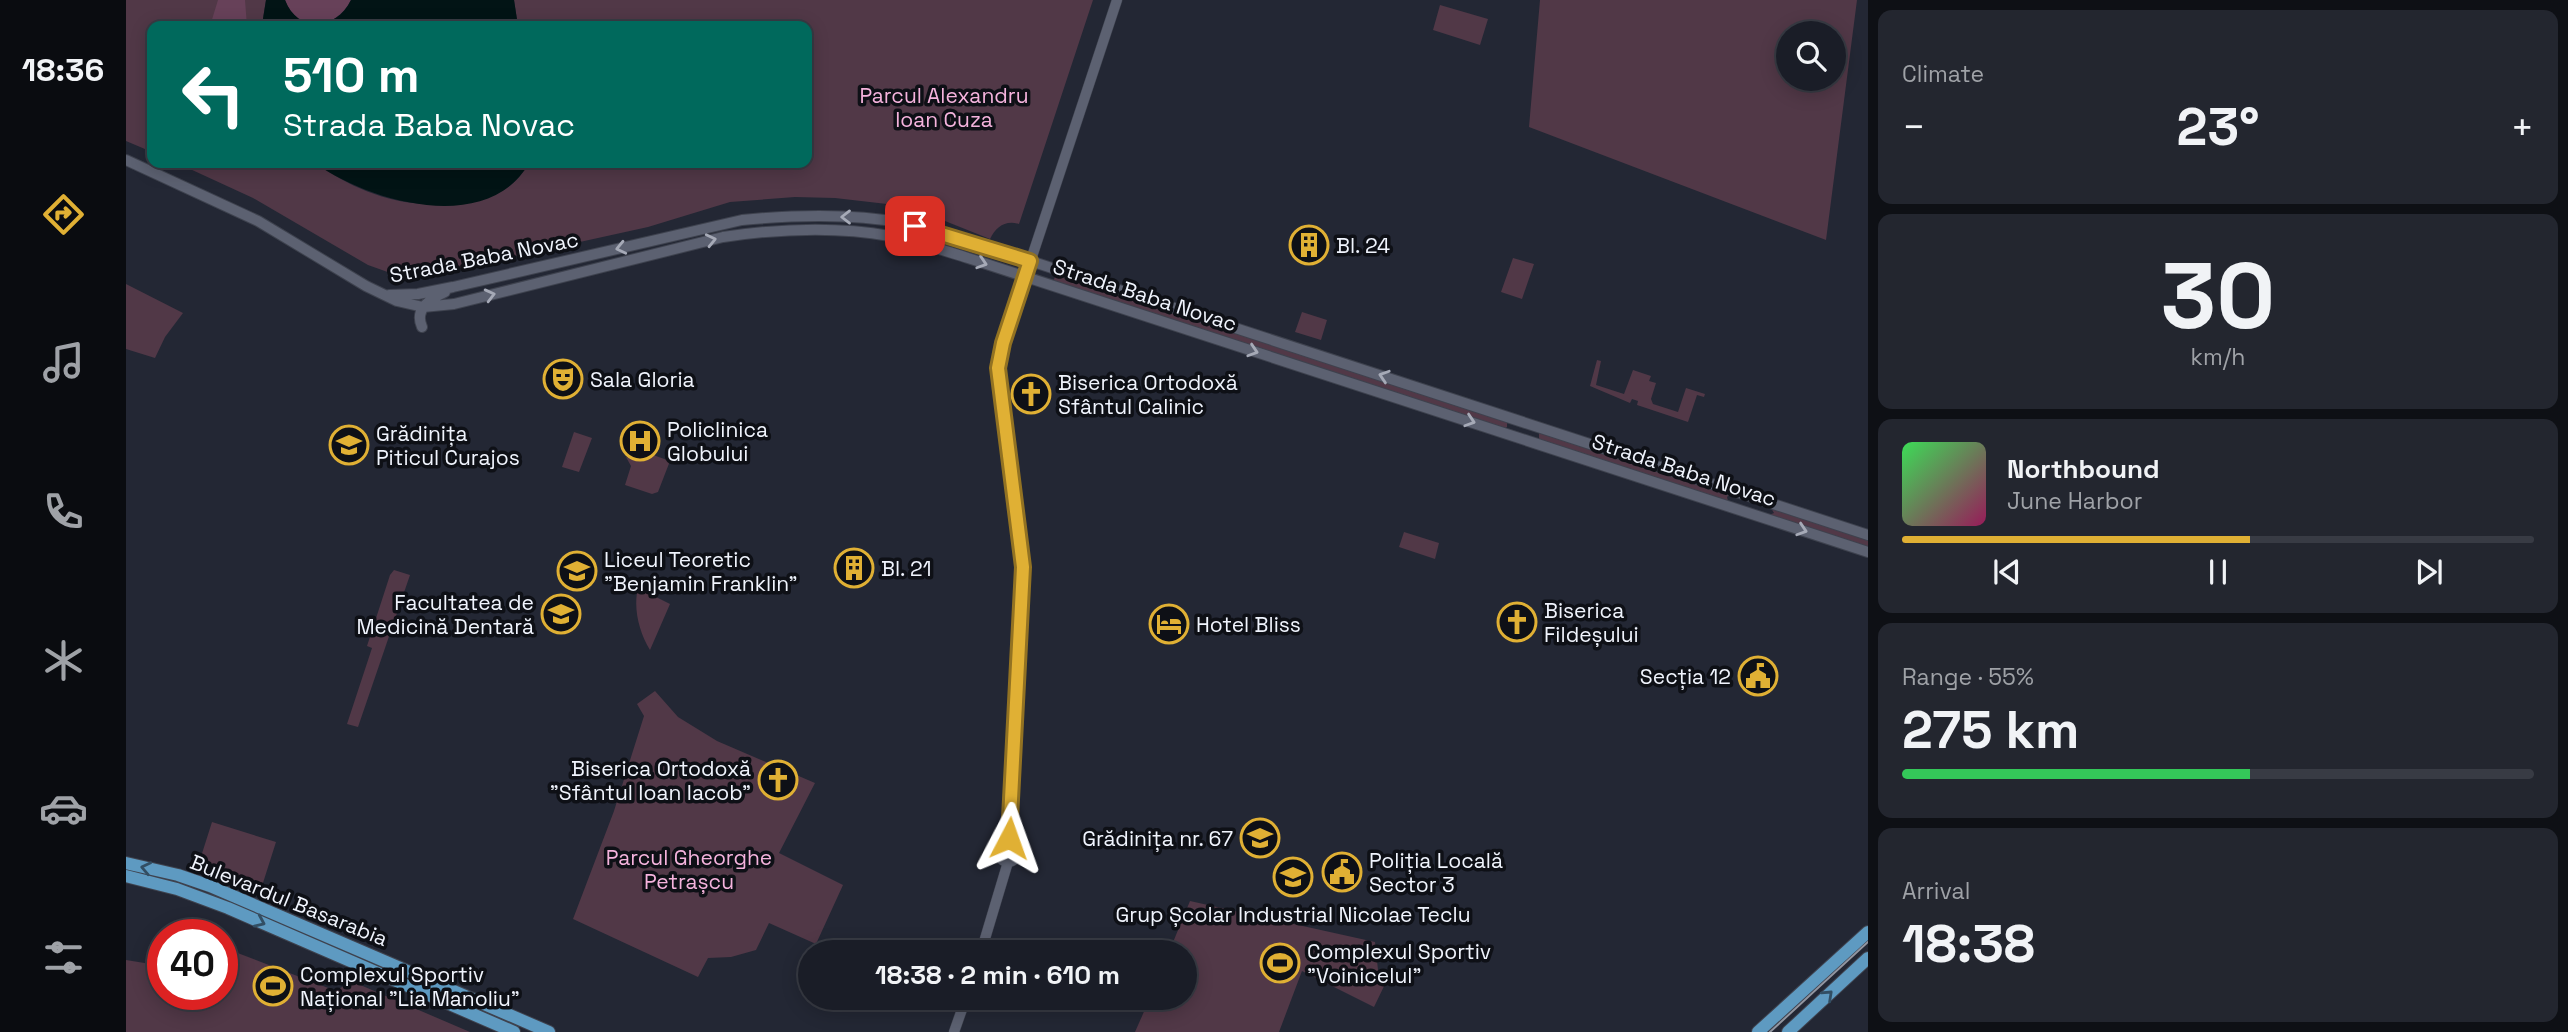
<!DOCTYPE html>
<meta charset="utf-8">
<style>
body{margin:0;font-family:"Space Grotesk",sans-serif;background:#23262f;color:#f1f3f6;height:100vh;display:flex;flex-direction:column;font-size:26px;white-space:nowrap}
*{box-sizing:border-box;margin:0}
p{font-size:23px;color:#9fa2a7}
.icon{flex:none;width:38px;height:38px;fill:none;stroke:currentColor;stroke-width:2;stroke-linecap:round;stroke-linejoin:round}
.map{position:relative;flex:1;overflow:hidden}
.sheet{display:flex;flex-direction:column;gap:10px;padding:10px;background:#0e1015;width:700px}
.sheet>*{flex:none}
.guide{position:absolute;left:21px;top:21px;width:665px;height:147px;border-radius:14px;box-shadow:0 4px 18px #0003,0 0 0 2px #383b44;background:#00695c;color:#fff;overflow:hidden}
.tools{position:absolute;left:1650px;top:21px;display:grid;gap:14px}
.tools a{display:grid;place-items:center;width:70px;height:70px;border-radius:50%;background:#1a1d27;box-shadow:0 4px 18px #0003,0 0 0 2px #383b44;font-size:35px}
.speed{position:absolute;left:21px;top:919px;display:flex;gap:14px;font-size:35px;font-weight:700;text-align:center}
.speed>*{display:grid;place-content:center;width:91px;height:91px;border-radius:50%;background:#1a1d27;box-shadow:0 4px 18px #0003,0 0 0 2px #383b44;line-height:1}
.speed .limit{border:10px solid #d22;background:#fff;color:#111}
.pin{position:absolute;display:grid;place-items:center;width:60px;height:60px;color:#fff;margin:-30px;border-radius:14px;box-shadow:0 4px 10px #0006}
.me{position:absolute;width:77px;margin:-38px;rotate:4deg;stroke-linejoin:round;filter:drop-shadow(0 0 5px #0008)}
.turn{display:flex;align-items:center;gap:24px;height:147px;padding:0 21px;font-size:32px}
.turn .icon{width:91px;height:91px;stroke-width:2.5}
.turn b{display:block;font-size:49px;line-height:60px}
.big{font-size:52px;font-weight:700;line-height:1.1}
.sheet .widget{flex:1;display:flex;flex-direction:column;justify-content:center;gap:10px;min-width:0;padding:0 24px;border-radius:14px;background:#23262f}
.sheet .dial{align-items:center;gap:0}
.dial b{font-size:91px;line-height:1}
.song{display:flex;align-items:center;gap:21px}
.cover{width:84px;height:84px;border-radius:10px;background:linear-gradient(135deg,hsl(130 70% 55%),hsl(330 70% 35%))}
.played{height:7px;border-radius:4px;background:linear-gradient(90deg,#e0b034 55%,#383b44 55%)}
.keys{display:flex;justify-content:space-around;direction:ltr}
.heat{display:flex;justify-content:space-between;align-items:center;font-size:38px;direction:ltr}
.charge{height:10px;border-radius:5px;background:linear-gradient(90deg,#34c759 55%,#383b44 0)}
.trip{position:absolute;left:672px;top:940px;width:399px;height:70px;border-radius:35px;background:#1a1d27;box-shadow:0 4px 18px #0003,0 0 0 2px #383b44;font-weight:700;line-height:70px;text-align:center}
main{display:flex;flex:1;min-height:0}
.tabs{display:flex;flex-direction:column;width:126px;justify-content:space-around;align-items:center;background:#0a0c10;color:#9fa2a7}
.tabs .icon{width:49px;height:49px}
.tabs .active{color:#e0b034}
.tabs b{font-size:32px;color:#f1f3f6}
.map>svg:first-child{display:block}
.green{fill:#513847;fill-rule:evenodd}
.forest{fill:#674159}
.water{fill:#021415}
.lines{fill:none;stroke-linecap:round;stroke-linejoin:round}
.tertiary-casing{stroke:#3e424e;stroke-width:11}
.secondary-casing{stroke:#3e424e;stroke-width:12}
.primary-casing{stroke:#3e424e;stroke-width:14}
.tertiary{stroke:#5c6171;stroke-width:10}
.secondary{stroke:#5c6171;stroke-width:10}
.primary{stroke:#5e9ac1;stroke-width:12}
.tram{stroke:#9296a1;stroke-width:2}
.oneway{stroke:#a6aab7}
.oneway2{stroke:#324e63}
.route-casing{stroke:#927222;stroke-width:18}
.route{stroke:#e0b034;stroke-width:12}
.labels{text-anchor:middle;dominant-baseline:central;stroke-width:7;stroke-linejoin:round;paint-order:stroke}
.park-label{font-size:21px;fill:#f5b3dd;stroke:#0e1016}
.poi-label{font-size:21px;fill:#f0f4fd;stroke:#0e1016;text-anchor:start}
.street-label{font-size:21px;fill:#f0f4fd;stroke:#0e1016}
</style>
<main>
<nav class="tabs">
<b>18:36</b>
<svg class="icon active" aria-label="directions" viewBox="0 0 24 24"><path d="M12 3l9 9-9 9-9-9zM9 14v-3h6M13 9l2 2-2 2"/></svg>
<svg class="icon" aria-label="music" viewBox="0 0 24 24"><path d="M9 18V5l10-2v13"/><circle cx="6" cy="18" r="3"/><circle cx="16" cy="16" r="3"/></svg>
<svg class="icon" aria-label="phone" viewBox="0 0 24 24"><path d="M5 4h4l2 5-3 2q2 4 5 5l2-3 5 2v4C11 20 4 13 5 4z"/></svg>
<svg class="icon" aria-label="climate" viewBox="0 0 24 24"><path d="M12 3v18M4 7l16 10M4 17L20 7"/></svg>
<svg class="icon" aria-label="car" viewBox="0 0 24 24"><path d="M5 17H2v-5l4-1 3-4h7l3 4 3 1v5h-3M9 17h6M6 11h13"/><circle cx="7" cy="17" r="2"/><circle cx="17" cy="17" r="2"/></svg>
<svg class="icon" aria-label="filters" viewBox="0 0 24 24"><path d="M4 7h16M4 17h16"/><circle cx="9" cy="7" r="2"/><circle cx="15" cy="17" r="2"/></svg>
</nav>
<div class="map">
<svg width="1742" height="1032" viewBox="0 0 1742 1032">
<rect width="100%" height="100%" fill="#232734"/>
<path class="green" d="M 0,0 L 140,0 L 137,18 L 140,26 L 26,26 L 26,152 L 0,141 Z
M 388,0 L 967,0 L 893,224 C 879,220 870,227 864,239 L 809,217 L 761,204 L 709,198 L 669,197 L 604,202 L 522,227 L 299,276 L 270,275 L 242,265 L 127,198 L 51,163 L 189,163 C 220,185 261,203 299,204 C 309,204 321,202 331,201 C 365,197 384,195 403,163 L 681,163 L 681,26 L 392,26 Z
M 1414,0 L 1731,0 L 1700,240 L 1403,127 ZM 1708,33 L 1708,79 L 1662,79 L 1662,33 Z
M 1314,5 L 1362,19 L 1354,45 L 1307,30 Z
M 1387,258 L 1408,264 L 1396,299 L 1375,292 Z
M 930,274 L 1381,422 L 1381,427 L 1379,428 L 927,282 Z
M 0,284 L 57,313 L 39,337 L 29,358 L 0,349 Z
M 1176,312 L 1201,320 L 1195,340 L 1169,332 Z
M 1471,360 L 1475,361 L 1470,385 L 1498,394 L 1507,370 L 1525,376 L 1523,381 L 1530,383 L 1525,399 L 1527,404 L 1552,412 L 1560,388 L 1579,394 L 1578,397 L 1571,395 L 1562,422 L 1511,405 L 1512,401 L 1506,399 L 1504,403 L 1464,386 Z
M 448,432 L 466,438 L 453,472 L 436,467 Z
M 1413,433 L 1604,494 L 1601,497 L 1602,501 L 1413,439 Z
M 513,450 L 544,461 L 532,492 L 526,494 L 499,485 L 505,466 L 500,457 L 509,460 Z
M 1645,508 L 1742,539 L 1742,548 L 1643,515 L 1648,513 Z
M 1278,532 L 1313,543 L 1309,559 L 1273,547 Z
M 268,570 L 284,575 L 232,727 L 221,724 L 246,648 L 241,646 L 264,575 Z
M 512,588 L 544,604 L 524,650 C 513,632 507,608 512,588 Z
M 529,691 L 552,717 L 591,741 L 689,783 L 653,853 L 717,885 L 690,944 L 643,923 L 630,950 L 605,957 L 582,958 L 572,977 L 447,919 L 488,811 L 518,716 L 511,704 Z
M 86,822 L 150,842 L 136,886 L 72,866 Z
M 1064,901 L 1249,942 L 1252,970 L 1261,980 L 1248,1007 L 1176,971 L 1153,1032 L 1009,1032 L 1024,998 L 1059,998 L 1059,952 L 1043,952 Z
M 96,947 L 210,991 L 225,981 L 344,1032 L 0,1032 L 0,960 L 37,966 L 37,994 L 96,994 Z"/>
<path class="forest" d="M 92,0 L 119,0 L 121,26 L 84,26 Z
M 159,0 L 225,0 C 210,30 172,35 159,0 Z"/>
<path class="water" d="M 140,0 L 159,0 C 172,34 211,30 225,0 L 388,0 L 392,26 L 140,26 L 137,19 Z
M 189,163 L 403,163 C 362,236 243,202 189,163 Z"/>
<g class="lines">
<defs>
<path id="tertiary" d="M 883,844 L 897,567 L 872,379 L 873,359 L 881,332 L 991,0
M873 853a9 9 0 1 1 18 0a9 9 0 1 1-18 0Z
M 855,952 L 882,862
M 828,1032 L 840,998"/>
<path id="secondary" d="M 0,160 L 132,221 L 240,286 L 271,301 L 297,307 L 328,304 L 597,237 C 651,229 709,226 764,236 C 790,241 816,250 842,258 L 1742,552
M 263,295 L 292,294 L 327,287 L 616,220 C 668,215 725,213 777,223 C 814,231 850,244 886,255 L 1742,535
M 296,327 C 288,309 304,299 319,292"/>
<path id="primary" d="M 0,863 L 52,875 L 84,886 L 423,1032
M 0,876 L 51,889 L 102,908 L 388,1032
M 1632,1032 L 1742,932
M 1662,1032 L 1742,958"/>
</defs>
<use href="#tertiary" class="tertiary-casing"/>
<use href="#secondary" class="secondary-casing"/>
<use href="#primary" class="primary-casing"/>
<use href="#tertiary" class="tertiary"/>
<use href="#secondary" class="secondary"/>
<use href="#primary" class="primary"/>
<path class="tram" d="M 1644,1032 L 1742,942"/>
</g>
<defs><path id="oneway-chevron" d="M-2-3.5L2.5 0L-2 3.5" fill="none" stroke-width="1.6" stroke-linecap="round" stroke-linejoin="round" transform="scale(1.75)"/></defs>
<g class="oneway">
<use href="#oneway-chevron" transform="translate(720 217) rotate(180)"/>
<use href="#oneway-chevron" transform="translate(585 240) rotate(-13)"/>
<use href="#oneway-chevron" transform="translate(495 248) rotate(167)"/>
<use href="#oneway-chevron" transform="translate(856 263) rotate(18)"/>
<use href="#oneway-chevron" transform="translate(364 295) rotate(-14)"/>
<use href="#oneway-chevron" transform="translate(1127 351) rotate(18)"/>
<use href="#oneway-chevron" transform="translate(1258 376) rotate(-162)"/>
<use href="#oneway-chevron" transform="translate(1344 421) rotate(18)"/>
<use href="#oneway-chevron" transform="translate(1676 530) rotate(18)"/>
</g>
<g class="oneway2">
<use href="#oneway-chevron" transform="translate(20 868) rotate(-168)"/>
<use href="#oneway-chevron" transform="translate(134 922) rotate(24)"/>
<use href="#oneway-chevron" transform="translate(1702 995) rotate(-43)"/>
</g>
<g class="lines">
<defs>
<path id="route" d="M 789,226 L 904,261 L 877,343 L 872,368 L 897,567 L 883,838"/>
</defs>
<use href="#route" class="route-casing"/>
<use href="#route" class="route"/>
</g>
<defs>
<symbol id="building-ring" viewBox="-11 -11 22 22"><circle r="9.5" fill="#0e1016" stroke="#e0b034" stroke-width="1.5"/><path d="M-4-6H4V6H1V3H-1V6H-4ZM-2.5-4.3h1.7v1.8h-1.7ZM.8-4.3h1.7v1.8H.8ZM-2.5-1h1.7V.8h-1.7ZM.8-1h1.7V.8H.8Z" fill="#e0b034"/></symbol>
<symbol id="theatre-ring" viewBox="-11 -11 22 22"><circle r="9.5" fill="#0e1016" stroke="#e0b034" stroke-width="1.5"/><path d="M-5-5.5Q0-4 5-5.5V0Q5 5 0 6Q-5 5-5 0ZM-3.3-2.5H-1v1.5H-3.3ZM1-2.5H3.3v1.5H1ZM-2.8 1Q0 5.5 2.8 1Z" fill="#e0b034"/></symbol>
<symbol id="church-ring" viewBox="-11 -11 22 22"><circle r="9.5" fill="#0e1016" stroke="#e0b034" stroke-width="1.5"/><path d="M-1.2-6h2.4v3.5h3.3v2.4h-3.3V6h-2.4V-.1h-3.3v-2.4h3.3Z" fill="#e0b034"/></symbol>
<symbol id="hospital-ring" viewBox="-11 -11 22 22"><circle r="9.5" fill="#0e1016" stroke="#e0b034" stroke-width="1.5"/><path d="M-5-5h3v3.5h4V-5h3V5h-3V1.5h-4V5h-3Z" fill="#e0b034"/></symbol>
<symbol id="school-ring" viewBox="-11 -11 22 22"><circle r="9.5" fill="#0e1016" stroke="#e0b034" stroke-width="1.5"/><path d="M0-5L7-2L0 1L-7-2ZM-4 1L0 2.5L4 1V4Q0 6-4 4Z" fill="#e0b034"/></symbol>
<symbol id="university-ring" viewBox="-11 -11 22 22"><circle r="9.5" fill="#0e1016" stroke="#e0b034" stroke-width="1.5"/><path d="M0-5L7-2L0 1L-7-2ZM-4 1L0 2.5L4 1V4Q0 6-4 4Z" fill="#e0b034"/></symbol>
<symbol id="hotel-ring" viewBox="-11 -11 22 22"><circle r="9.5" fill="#0e1016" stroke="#e0b034" stroke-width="1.5"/><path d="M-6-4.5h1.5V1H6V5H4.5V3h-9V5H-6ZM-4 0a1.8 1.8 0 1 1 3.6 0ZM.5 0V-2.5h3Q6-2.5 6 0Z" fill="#e0b034"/></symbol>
<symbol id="civic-ring" viewBox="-11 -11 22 22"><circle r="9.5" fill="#0e1016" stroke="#e0b034" stroke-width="1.5"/><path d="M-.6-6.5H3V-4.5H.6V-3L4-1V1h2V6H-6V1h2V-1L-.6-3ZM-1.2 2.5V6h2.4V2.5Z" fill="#e0b034"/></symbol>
<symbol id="stadium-ring" viewBox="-11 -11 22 22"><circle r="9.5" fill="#0e1016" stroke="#e0b034" stroke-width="1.5"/><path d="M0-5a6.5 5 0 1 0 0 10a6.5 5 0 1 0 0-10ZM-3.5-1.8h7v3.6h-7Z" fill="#e0b034"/></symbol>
</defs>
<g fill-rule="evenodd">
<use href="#building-ring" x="1161" y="223" width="44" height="44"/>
<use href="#theatre-ring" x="415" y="357" width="44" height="44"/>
<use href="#church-ring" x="883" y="372" width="44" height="44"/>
<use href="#hospital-ring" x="492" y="419" width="44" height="44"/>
<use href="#school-ring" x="201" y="423" width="44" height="44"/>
<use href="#building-ring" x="706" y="546" width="44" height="44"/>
<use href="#university-ring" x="429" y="549" width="44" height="44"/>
<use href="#university-ring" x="413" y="592" width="44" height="44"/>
<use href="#church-ring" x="1369" y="600" width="44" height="44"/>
<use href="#hotel-ring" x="1021" y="602" width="44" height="44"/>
<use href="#civic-ring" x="1610" y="654" width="44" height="44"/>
<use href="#church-ring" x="630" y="758" width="44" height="44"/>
<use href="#school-ring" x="1112" y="816" width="44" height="44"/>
<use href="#civic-ring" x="1194" y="850" width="44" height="44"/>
<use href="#school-ring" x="1145" y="855" width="44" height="44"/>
<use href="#stadium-ring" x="1132" y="941" width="44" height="44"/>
<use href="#stadium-ring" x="125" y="964" width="44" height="44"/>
</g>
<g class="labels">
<g class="park-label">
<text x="818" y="95">Parcul Alexandru<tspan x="818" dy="24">Ioan Cuza</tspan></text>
<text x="563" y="857">Parcul Gheorghe<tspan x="563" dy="24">Petrașcu</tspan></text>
</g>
<g class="poi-label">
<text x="1210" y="245">Bl. 24</text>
<text x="464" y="379">Sala Gloria</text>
<text x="932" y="382">Biserica Ortodoxă<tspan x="932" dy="24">Sfântul Calinic</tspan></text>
<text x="541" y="429">Policlinica<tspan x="541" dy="24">Globului</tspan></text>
<text x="250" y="433">Grădinița<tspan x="250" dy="24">Piticul Curajos</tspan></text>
<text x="478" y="559">Liceul Teoretic<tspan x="478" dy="24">"Benjamin Franklin"</tspan></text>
<text x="755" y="568">Bl. 21</text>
<text x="408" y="602" text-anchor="end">Facultatea de<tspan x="408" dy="24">Medicină Dentară</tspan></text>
<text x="1418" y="610">Biserica<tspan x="1418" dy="24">Fildeșului</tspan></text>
<text x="1070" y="624">Hotel Bliss</text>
<text x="1605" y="676" text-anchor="end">Secția 12</text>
<text x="625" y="768" text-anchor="end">Biserica Ortodoxă<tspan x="625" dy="24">"Sfântul Ioan Iacob"</tspan></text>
<text x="1107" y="838" text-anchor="end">Grădinița nr. 67</text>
<text x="1243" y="860">Poliția Locală<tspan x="1243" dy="24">Sector 3</tspan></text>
<text x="1167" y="914" text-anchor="middle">Grup Școlar Industrial Nicolae Teclu</text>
<text x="1181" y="951">Complexul Sportiv<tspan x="1181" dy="24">"Voinicelul"</tspan></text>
<text x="174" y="974">Complexul Sportiv<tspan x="174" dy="24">Național "Lia Manoliu"</tspan></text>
</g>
<g class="street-label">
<text transform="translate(358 257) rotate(-11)">Strada Baba Novac</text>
<text transform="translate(1019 295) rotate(18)">Strada Baba Novac</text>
<text transform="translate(1558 470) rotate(18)">Strada Baba Novac</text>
<text transform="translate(163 900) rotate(22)">Bulevardul Basarabia</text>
</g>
</g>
</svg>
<div class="tools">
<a><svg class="icon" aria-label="search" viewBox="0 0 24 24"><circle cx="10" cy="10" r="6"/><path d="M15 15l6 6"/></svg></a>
</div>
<div class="speed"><div class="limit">40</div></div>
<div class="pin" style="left:789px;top:226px;background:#d93025"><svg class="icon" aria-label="arrive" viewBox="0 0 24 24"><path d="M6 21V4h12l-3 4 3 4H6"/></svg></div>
<svg class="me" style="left:883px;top:838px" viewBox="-20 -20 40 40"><path d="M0-17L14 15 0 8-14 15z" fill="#e0b034" stroke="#fff" stroke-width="4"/></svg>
<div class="trip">18:38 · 2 min · 610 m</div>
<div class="guide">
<div class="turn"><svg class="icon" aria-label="left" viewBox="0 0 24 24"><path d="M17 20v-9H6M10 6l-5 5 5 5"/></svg><div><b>510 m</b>Strada Baba Novac</div></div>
</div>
</div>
<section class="sheet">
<div class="widget"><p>Climate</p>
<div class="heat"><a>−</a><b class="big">23°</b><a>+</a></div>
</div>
<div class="widget dial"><b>30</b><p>km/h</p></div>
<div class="widget">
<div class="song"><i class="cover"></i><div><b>Northbound</b><p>June Harbor</p></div></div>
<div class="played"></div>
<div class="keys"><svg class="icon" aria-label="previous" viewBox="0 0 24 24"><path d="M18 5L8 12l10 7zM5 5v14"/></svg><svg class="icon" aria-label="pause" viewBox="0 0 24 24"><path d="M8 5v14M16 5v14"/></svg><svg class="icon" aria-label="next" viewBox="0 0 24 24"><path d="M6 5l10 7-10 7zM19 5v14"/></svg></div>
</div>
<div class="widget"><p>Range · 55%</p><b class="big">275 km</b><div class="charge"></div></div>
<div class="widget"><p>Arrival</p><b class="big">18:38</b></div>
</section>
</main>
